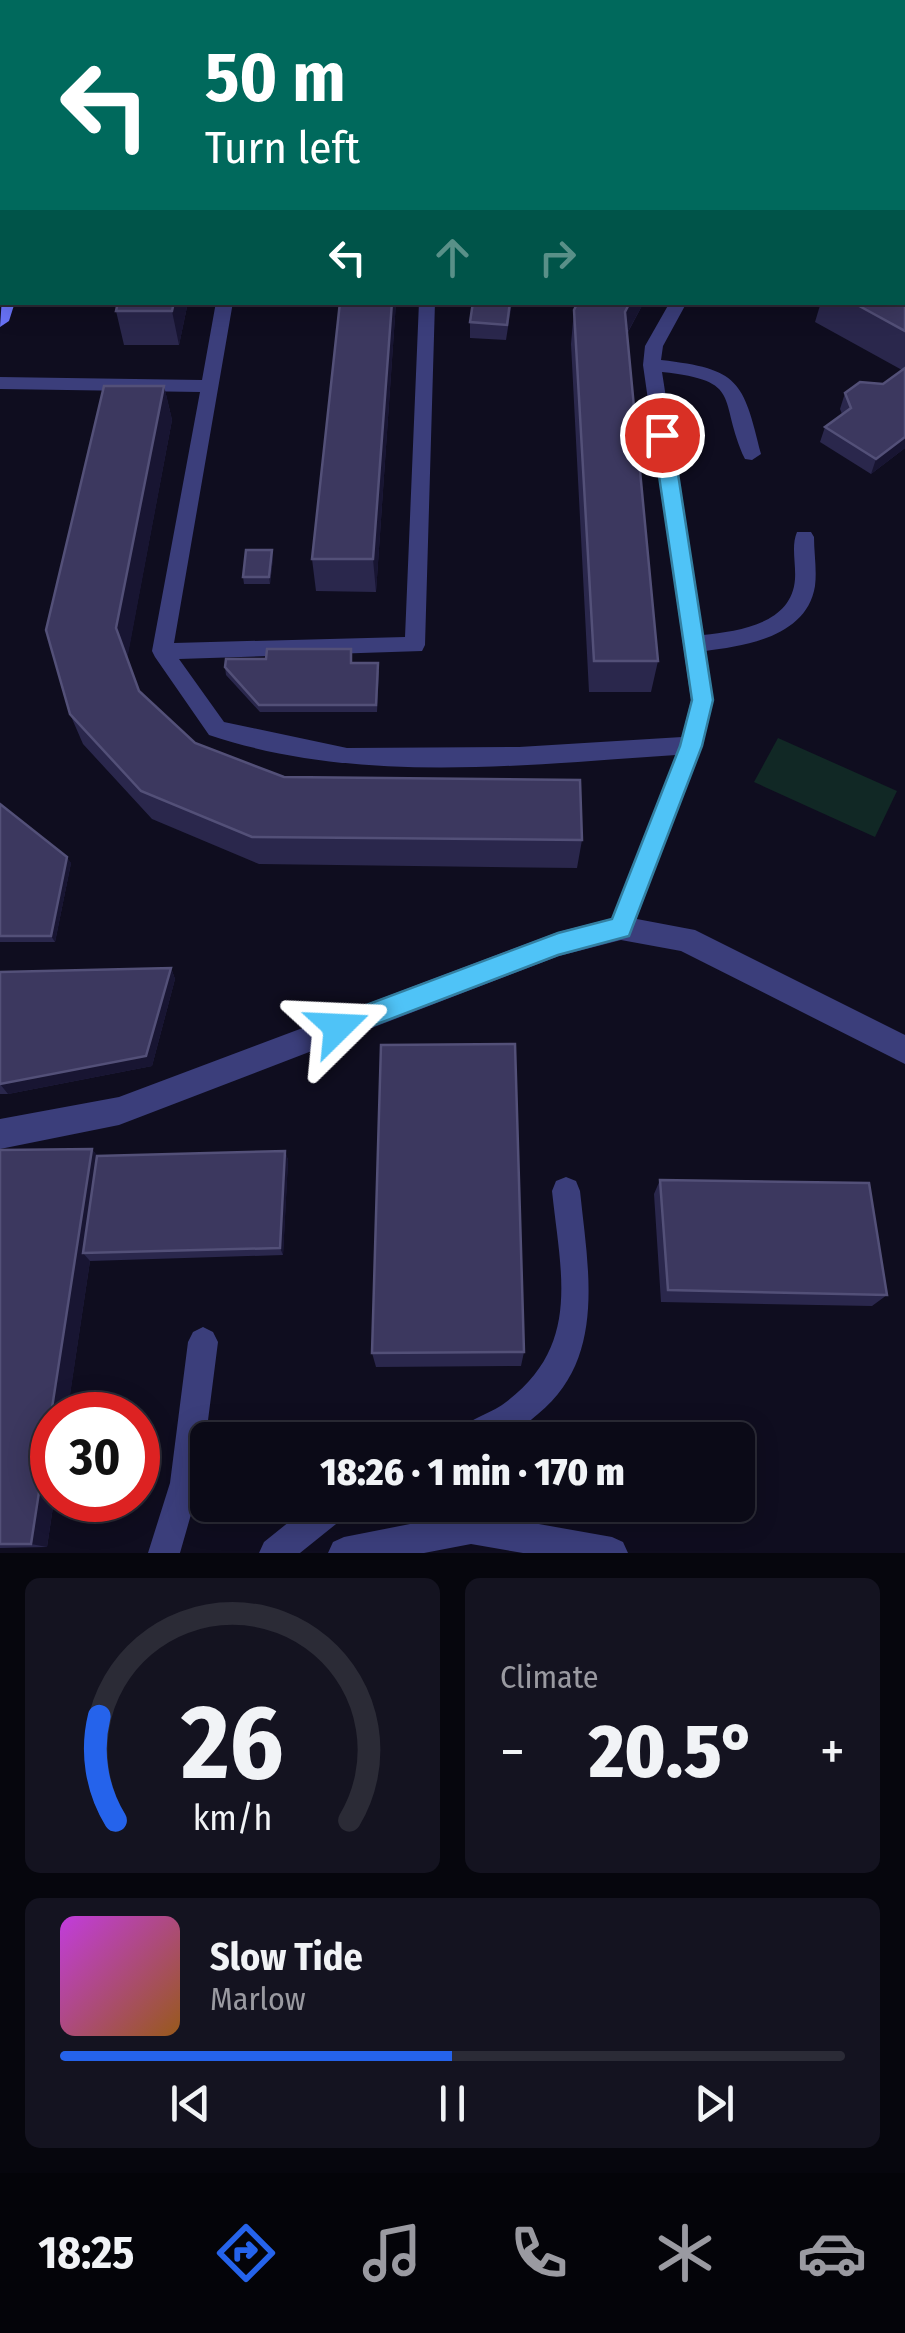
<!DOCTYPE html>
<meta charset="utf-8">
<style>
body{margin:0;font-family:"Fira Sans Condensed",sans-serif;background:#141320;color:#f1f3f6;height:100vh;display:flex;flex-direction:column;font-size:38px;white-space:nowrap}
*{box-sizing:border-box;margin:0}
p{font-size:32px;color:#9a9aa1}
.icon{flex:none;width:55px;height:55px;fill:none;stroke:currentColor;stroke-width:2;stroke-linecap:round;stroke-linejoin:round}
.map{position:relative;height:1553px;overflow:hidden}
.sheet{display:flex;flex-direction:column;gap:25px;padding:25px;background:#06060d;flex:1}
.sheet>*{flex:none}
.banner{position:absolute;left:0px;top:0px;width:905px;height:305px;box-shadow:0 5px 25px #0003,0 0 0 2px #2b2b36;background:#00695c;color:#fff;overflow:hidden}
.speed{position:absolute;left:30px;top:1392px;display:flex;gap:20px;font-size:50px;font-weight:700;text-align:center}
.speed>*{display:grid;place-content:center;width:130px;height:130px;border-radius:50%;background:#0b0a17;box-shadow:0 5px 25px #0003,0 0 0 2px #2b2b36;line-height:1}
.speed .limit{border:15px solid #d22;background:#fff;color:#111}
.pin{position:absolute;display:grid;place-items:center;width:85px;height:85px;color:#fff;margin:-42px;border:5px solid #fff;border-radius:50%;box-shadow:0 2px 10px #0007}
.me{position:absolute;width:110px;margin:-55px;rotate:69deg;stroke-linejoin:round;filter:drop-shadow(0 0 8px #0008)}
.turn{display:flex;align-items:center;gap:35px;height:210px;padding:0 40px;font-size:45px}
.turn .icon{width:130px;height:130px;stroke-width:2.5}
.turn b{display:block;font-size:70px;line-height:85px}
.lanes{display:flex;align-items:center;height:95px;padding:0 40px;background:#0003;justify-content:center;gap:50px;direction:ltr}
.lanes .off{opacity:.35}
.big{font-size:75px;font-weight:800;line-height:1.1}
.sheet .tile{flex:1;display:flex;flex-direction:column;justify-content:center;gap:15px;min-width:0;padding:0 35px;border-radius:15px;background:#141320}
.sheet .dial{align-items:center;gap:0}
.dial svg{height:260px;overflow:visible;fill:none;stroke:#2b2b36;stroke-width:7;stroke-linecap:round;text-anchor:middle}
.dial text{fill:#f1f3f6;stroke:none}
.song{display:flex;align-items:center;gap:30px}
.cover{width:120px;height:120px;border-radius:15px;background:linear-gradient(135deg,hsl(290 70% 55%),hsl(30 70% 35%))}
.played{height:10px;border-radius:5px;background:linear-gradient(90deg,#2563eb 50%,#2b2b36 50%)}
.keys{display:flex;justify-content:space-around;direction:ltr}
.heat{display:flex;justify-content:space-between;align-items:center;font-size:55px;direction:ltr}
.sheet .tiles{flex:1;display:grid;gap:25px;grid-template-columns:1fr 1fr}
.tile:last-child{grid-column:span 2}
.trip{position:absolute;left:190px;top:1422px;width:565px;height:100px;border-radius:15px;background:#0b0a17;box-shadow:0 5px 25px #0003,0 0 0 2px #2b2b36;font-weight:800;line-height:100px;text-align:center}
.tabs{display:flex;height:160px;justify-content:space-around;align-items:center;background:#040409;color:#9a9aa1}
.tabs .icon{width:70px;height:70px}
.tabs .on{color:#2563eb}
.tabs b{font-size:45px;color:#f1f3f6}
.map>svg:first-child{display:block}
.green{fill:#112825}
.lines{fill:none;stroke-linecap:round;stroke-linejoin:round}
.service{fill:#3b3e7b;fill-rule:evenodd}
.minor{fill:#3b3e7b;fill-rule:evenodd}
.secondary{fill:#6973f8;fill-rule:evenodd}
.wall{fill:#2a274c}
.shaded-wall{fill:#181532}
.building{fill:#3c385f;stroke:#535078;stroke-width:2.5}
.route{fill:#4fc3f7;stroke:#337fa1;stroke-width:2.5}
</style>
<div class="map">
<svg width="905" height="1553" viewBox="0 0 905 1553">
<rect width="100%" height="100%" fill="#0f0d1f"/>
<path class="green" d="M 778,738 L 897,791 L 875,837 L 754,782 Z"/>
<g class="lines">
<path class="service" d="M 16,0 L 31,0 L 33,2 L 18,2 Z
M 905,21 L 905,31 L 902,32 L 902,22 Z
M 905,222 L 905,234 L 902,235 L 902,223 Z
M 902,246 L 905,247 L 905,257 L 902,256 Z
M 216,302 L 233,302 L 174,643 L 405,637 L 419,302 L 435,302 L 425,645 L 422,651 L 179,659 L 224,722 L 347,748 L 519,747 L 682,737 L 691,700 L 643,365 L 645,346 L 670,302 L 687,302 L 663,346 L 661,360 C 739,369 743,380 761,454 L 752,460 L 745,459 C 717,398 745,381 662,372 L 703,635 C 739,631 792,624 795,579 C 796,563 791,546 797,532 L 811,532 L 814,537 C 814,553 817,570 815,586 C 807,636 747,646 705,651 L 713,700 L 702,745 L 630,936 L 621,939 L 612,936 L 609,928 L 676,755 C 522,765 359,785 209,735 L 155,657 L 152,651 L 200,392 L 0,389 L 0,377 L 202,380 Z
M 566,1177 L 576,1181 L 580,1191 C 588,1269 607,1358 538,1414 C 527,1423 513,1436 499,1440 C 486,1443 467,1440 453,1440 C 461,1421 485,1416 502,1405 C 582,1348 561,1276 552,1191 L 556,1181 Z
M 203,1327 L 213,1332 L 218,1342 L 200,1483 L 180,1553 L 148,1553 L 170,1483 L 188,1342 L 193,1332 Z
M 310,1505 L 351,1505 L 346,1516 L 300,1553 L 259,1553 L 264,1542 Z
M 471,1512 L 612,1537 L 623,1542 L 628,1553 L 523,1553 L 471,1544 L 424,1553 L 328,1553 L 333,1542 L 344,1537 Z"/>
<path class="minor" d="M 621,916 L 695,930 L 905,1035 L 905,1064 L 681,951 L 621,940 L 559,956 L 119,1125 L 0,1149 L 0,1119 L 119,1097 L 558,932 Z"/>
<path class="secondary" d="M 2,297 L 2,302 L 15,302 L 9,321 L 0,327 Z"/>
</g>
<path class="wall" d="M 905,279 L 905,448 L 871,474 L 820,442 L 825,427 L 842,414 L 840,409 L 845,393 L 883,384 L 902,370 L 815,322 L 821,302 L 902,302 Z
M 188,302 L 179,345 L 124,345 L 116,311 Z
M 340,302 L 396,302 L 376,592 L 316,591 L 312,559 Z
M 512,302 L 506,340 L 470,338 L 470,322 Z
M 644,302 L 627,334 L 658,661 L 651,692 L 589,692 L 571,344 L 574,310 Z
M 164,386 L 172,420 L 127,658 L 139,691 L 195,743 L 284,777 L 582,840 L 577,868 L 259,864 L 152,819 L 83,744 L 70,714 Z
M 273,558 L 270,584 L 244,584 L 243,577 Z
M 352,656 L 352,663 L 379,671 L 377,712 L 260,712 L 226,675 L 225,667 L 266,659 Z
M 0,804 L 71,863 L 55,942 L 0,942 Z
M 171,968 L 175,979 L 152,1066 L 8,1094 L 0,1094 L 0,972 Z
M 92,1149 L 97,1156 L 285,1151 L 288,1160 L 283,1255 L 90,1261 L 47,1547 L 0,1548 L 0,1150 Z
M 660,1180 L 887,1295 L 872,1306 L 661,1302 L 654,1194 Z
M 524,1352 L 521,1366 L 376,1367 L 372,1353 Z"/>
<path class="shaded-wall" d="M 508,0 L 575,0 L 570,2 L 503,2 Z
M 790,0 L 818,0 L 815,2 L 787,2 Z
M 905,120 L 905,142 L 902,145 L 902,123 Z
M 2,121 L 2,152 L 0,155 L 0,124 Z
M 174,302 L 188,302 L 179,345 L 172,311 Z
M 392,302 L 396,302 L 376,592 L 373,559 Z
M 630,302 L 644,302 L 620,346 L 625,312 Z
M 164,386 L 172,420 L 127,660 L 116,628 Z
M 905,437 L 905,448 L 871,474 L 876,459 Z
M 272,550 L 273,558 L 270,584 L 269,577 Z
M 67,857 L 71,863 L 55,942 L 51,936 Z
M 171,968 L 175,979 L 152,1066 L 8,1094 L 0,1084 Z
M 92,1149 L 104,1165 L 83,1253 L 90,1261 L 67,1415 L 52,1415 L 52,1500 L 54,1500 L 47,1547 L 31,1544 Z
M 285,1151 L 288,1160 L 283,1255 L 280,1248 Z"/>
<path class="building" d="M 454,0 L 508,0 L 503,2 L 459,2 Z
M 739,0 L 790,0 L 787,2 L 736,2 Z
M 905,46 L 905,120 L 902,123 L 902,49 Z
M 0,72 L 2,72 L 2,121 L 0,124 Z
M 902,277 L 905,279 L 905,331 L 852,302 L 902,302 Z
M 118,302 L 174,302 L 172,311 L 116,311 Z
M 340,302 L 392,302 L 373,559 L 312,559 Z
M 473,302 L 510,302 L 507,325 L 470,322 Z
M 578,302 L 630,302 L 625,312 L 658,661 L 594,661 L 574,310 Z
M 905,368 L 905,437 L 876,459 L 825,427 L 851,408 L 845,393 L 860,382 L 883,384 Z
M 104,386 L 164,386 L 116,628 L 139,691 L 195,743 L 284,777 L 580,780 L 582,840 L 252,837 L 141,791 L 70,714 L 46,630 Z
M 246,550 L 272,550 L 269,577 L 243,577 Z
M 267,649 L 351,649 L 351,663 L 378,663 L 376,705 L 259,705 L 225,667 L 226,659 L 266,659 Z
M 0,804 L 67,857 L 51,936 L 0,936 Z
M 171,968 L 146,1056 L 0,1084 L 0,972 Z
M 515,1044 L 524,1352 L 372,1353 L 381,1045 Z
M 92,1149 L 31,1544 L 0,1544 L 0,1150 Z
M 285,1151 L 280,1248 L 83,1253 L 97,1156 Z
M 660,1180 L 869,1183 L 887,1295 L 668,1290 Z"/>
<path class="route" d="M 662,428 L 672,435 L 713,700 L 702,746 L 629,936 L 558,955 L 338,1039 L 329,1036 L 325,1027 L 329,1019 L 558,933 L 612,919 L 680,746 L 692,700 L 653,435 Z"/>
</svg>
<div class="speed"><div class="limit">30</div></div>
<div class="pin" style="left:662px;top:435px;background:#d93025"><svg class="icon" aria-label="arrive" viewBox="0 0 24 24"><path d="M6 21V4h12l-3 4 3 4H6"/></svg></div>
<svg class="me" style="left:338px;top:1027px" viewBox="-20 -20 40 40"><path d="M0-17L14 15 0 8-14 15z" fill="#4fc3f7" stroke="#fff" stroke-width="4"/></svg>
<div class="trip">18:26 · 1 min · 170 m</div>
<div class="banner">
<div class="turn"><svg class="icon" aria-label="left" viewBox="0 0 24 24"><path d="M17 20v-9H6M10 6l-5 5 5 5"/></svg><div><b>50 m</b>Turn left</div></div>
<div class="lanes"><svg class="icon" aria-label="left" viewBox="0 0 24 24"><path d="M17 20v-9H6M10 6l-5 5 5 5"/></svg><svg class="icon off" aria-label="ahead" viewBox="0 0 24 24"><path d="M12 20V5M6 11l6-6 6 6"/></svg><svg class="icon off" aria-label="right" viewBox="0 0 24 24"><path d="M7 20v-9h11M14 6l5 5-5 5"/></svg></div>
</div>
</div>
<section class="sheet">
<div class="tiles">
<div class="tile dial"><svg viewBox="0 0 100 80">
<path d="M14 69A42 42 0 1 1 86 69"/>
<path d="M14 69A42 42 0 0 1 9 37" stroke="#2563eb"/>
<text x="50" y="56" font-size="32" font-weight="700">26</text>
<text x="50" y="72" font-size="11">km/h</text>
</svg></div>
<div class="tile"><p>Climate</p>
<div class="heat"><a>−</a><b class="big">20.5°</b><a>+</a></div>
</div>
<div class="tile">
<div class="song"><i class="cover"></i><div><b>Slow Tide</b><p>Marlow</p></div></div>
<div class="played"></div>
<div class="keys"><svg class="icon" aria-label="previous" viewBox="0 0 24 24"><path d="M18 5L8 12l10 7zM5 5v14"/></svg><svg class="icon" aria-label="pause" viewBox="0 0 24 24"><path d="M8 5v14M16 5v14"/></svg><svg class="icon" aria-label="next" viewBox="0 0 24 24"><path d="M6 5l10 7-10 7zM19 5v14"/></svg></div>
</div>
</div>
</section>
<nav class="tabs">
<b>18:25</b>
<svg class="icon on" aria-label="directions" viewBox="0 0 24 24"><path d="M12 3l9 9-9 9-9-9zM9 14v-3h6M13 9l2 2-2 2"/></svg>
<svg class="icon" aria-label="music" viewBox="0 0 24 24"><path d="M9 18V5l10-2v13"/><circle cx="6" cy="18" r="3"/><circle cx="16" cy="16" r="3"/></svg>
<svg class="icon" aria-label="phone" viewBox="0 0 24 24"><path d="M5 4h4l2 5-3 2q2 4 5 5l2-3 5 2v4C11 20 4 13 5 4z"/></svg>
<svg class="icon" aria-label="climate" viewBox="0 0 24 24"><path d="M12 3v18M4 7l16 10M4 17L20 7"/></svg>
<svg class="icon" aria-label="car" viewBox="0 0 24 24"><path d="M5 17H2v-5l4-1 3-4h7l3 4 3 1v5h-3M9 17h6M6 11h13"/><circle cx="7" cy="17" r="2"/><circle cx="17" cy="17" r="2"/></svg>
</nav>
